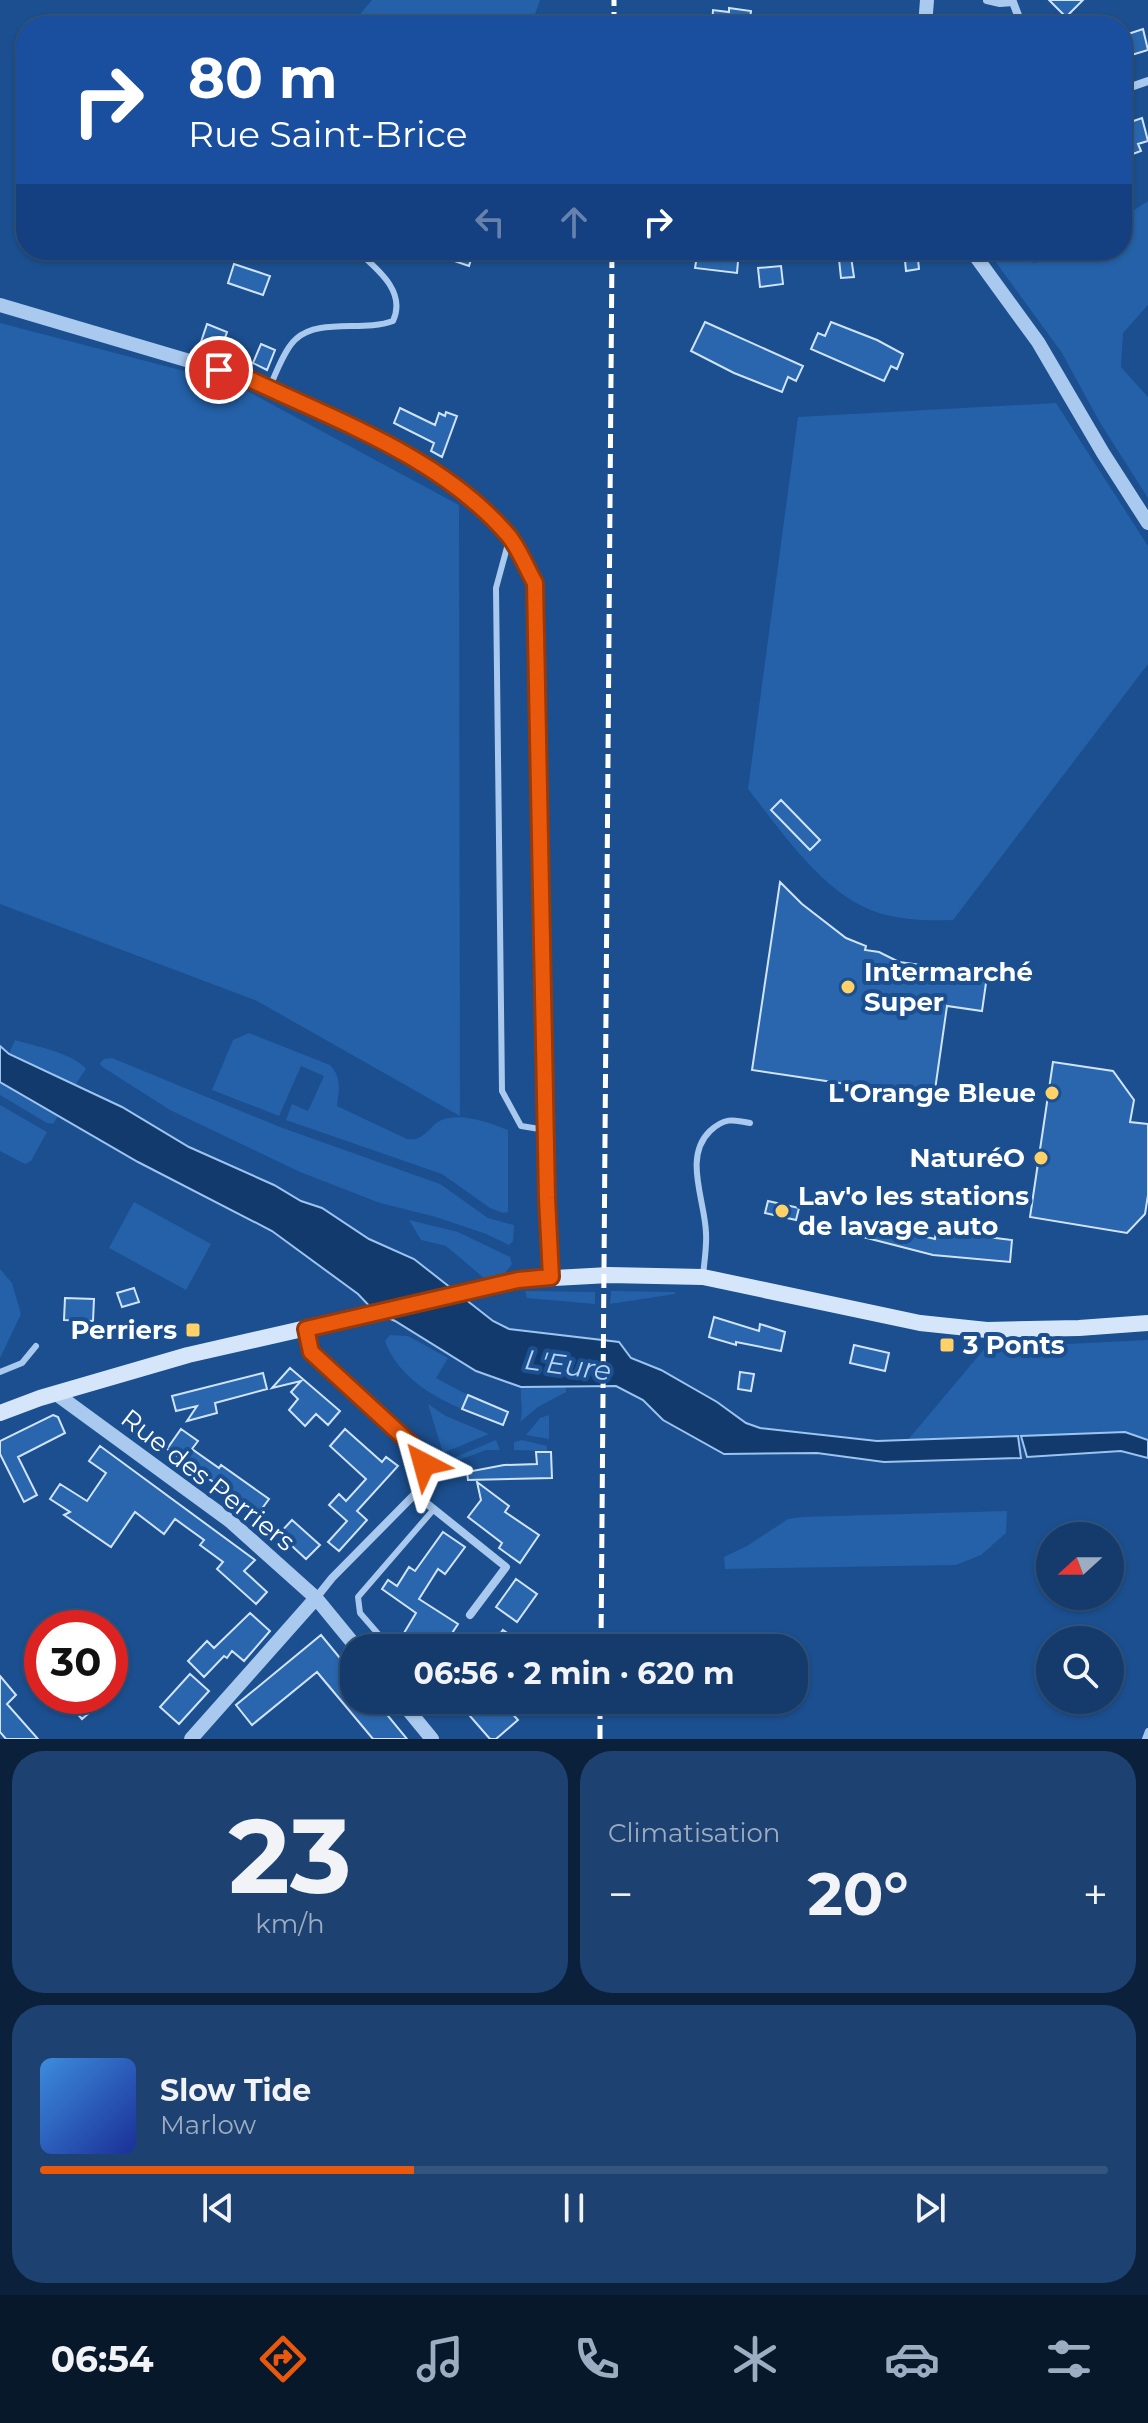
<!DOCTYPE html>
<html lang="fr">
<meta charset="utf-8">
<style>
body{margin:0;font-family:Montserrat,sans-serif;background:#1d4271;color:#f1f3f6;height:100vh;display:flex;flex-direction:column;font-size:30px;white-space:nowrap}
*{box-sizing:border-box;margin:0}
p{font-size:26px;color:#9dadc1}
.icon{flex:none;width:44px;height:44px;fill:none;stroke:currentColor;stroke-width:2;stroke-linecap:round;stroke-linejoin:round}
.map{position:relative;height:1739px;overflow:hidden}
.panel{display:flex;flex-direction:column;gap:12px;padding:12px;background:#0b203b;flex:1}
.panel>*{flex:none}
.banner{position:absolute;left:16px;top:16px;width:1116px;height:244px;border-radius:32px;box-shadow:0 2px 6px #0004,0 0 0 2px #33557e;background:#1a4fa0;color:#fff;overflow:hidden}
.needle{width:52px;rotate:249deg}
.controls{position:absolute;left:1036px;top:1522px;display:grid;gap:16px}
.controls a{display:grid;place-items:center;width:88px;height:88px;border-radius:50%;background:#143b6b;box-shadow:0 2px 6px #0004,0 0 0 2px #33557e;font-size:40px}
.speed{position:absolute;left:24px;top:1610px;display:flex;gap:16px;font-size:40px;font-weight:700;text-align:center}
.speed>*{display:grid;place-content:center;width:104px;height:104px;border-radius:50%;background:#143b6b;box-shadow:0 2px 6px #0004,0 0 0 2px #33557e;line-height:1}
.speed .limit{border:12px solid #d22;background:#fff;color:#111}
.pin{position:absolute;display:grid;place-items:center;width:68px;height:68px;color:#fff;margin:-34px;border:4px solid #fff;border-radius:50%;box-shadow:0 2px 8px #0007}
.me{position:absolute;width:88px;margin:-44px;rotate:321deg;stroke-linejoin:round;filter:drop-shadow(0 0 6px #0008)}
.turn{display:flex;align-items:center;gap:28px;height:168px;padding:0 40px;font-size:36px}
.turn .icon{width:104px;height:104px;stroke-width:2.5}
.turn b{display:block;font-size:56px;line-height:68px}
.lanes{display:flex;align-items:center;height:76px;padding:0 40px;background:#0003;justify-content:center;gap:40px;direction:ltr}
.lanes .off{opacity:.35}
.big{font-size:60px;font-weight:700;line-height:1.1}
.panel .tile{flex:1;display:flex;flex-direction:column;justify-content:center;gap:12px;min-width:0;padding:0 28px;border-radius:32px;background:#1d4271}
.panel .dial{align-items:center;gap:0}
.dial b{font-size:104px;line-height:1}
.song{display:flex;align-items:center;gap:24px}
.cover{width:96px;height:96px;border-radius:12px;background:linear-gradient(135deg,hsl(210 70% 55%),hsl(230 70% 35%))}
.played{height:8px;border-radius:4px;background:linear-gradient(90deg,#ea580c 35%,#33557e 35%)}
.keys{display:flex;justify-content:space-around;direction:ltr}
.heat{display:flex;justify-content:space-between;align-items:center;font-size:44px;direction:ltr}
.panel .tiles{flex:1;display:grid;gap:12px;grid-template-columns:1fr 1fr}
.tile:last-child{grid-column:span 2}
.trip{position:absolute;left:340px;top:1634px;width:468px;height:80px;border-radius:32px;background:#143b6b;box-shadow:0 2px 6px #0004,0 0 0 2px #33557e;font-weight:700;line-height:80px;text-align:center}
.tab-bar{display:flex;height:128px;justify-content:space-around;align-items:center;background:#08182b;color:#9dadc1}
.tab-bar .icon{width:56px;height:56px}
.tab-bar .selected{color:#ea580c}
.tab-bar b{font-size:36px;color:#f1f3f6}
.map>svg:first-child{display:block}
.green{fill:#2461a8}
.water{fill:#123a6d;stroke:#9cc4f0;stroke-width:2}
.building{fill:#2a66ad;stroke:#cfe3fa;stroke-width:2}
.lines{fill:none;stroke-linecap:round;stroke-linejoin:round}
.service{stroke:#a9c9ee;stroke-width:6}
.minor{stroke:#a9c9ee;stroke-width:8}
.tertiary{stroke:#a9c9ee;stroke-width:14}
.secondary{stroke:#d6e6fa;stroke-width:16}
.rail{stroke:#fff;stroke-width:5;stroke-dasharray:14 6;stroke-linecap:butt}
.route-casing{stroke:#983908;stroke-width:20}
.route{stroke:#ea580c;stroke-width:14}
.poi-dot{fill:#ffd166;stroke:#1b4f8f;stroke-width:3}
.labels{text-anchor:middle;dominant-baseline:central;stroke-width:8;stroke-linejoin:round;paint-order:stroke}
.poi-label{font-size:26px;font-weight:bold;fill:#fff;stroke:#1b4f8f;text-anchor:start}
.street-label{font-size:26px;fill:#fff;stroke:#1b4f8f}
.water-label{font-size:28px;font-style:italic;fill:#b5d3f5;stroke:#1b4f8f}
</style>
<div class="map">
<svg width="1148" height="1739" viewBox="0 0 1148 1739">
<rect width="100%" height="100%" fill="#1b4f8f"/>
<path class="green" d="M 372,0 L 540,0 L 531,26 L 350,26 Z
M 1148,201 L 1148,305 L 1123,333 L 1121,367 L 1148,397 L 1148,498 L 1099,421 L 1062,353 L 987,250 L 1034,263 L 1063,257 L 1074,250 L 1122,250 L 1122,218 Z
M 0,323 L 234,384 L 459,505 L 460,1116 L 257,1001 L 0,904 Z
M 1056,403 L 1148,546 L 1148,664 L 953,920 C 929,921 903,920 879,913 C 824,896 782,832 748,789 L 798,417 Z
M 249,1033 L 330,1065 C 342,1078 339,1090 337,1106 L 407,1139 C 426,1142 429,1124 444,1119 C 463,1113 491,1123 508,1130 L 508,1212 L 503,1213 L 490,1208 L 442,1174 L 286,1120 L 292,1104 L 308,1111 L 324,1076 L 301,1066 L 279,1116 L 212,1090 L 233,1040 Z
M 15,1040 C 34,1046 74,1053 86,1069 L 75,1085 L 9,1054 Z
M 112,1058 L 280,1127 L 440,1184 L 488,1218 L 514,1225 L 513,1241 L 509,1245 L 486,1234 L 436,1217 L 380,1203 L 300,1172 L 170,1110 L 101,1066 L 100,1063 L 104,1059 Z
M 0,1082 L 58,1116 L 53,1124 L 47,1123 L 0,1095 Z
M 0,1105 L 47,1132 L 31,1161 L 25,1164 L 0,1151 Z
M 134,1202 L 211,1244 L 186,1290 L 109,1248 Z
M 409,1220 L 458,1232 L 510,1257 L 512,1264 L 505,1273 L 484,1278 L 446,1246 L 421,1240 Z
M 0,1269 L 12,1283 L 21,1314 L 0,1358 Z
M 525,1291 L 595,1292 L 595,1304 L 527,1298 Z
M 611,1291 L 675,1292 L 675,1294 L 610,1304 Z
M 390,1335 L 408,1336 L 448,1358 L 436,1378 L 468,1395 L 462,1409 C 431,1396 397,1375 385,1341 Z
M 1148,1340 L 1148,1440 L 1124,1432 L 907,1441 L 985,1348 Z
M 521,1387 L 566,1387 L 566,1392 L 538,1407 L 520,1422 C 524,1410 520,1400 521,1387 Z
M 428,1404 L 446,1416 L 489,1434 L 443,1453 Z
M 549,1415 L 549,1439 L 526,1435 L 540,1418 Z
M 496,1440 L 500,1450 L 486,1450 L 454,1462 L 453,1458 Z
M 522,1440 L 547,1446 L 547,1451 L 514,1450 L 514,1442 Z
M 1007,1511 L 1006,1533 L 981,1555 L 956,1565 L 725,1569 L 724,1557 L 747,1546 L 788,1519 L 802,1517 Z"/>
<path class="water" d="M 0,1046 L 9,1054 L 122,1107 L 189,1147 L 274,1185 L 301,1201 L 322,1208 L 369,1239 L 414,1259 L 493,1321 L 509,1329 L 619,1342 L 631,1358 L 661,1370 L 717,1402 L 746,1423 L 760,1428 L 877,1441 L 1018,1436 L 1021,1458 L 884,1462 L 817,1453 L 724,1454 L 663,1420 L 643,1400 L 616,1386 L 521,1387 L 476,1371 L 395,1321 L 375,1312 L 358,1294 L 272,1231 L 138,1162 L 0,1082 Z
M 1125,1432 L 1148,1440 L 1148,1458 L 1121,1451 L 1027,1457 L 1021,1436 Z"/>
<path class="building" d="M 1049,0 L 1083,0 L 1066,17 Z
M 729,8 L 751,11 L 749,26 L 712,26 L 713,10 L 729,12 Z
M 1143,29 L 1148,50 L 1122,58 L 1122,36 Z
M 1142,118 L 1148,141 L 1138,144 L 1141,151 L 1122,158 L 1122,125 Z
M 429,250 L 474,250 L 469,266 L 428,252 Z
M 698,250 L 739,250 L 737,273 L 695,268 Z
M 838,250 L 850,250 L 854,277 L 841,278 Z
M 904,250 L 917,250 L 919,269 L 906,271 Z
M 234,264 L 270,276 L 263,295 L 228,283 Z
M 781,266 L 783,284 L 760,287 L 758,268 Z
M 705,322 L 803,366 L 796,381 L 788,377 L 782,392 L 734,373 L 691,351 Z
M 831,322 L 877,340 L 903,354 L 897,369 L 891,366 L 884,381 L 811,349 L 818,333 L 825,336 Z
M 207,324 L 227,332 L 221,350 L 201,342 Z
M 261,344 L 275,350 L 267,370 L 253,363 Z
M 400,408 L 435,425 L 439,413 L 445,416 L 446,412 L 457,416 L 442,457 L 431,451 L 434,443 L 394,423 Z
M 781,800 L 820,840 L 810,850 L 771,810 Z
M 780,882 L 802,904 L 846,938 L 866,946 L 865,950 L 879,952 L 899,962 L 965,971 L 966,965 L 988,969 L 982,1011 L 947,1006 L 934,1097 L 752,1070 Z
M 1053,1062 L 1113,1071 L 1134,1100 L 1130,1122 L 1148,1124 L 1148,1195 L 1145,1214 L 1127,1233 L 1030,1217 Z
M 768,1201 L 799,1208 L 796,1220 L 765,1213 Z
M 867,1223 L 935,1239 L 936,1228 L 988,1233 L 988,1237 L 1012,1240 L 1010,1262 L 933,1255 L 863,1237 Z
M 134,1288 L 139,1302 L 122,1307 L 117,1293 Z
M 65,1298 L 94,1299 L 93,1321 L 64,1320 Z
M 714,1317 L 759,1331 L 760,1324 L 785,1332 L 781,1351 L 736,1342 L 736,1345 L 709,1337 Z
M 854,1345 L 889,1353 L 885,1371 L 850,1363 Z
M 290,1368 L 340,1411 L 328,1425 L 316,1414 L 305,1426 L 289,1410 L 298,1399 L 291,1392 L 301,1381 L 272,1388 Z
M 740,1372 L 754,1374 L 751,1391 L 738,1389 Z
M 263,1373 L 267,1389 L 215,1403 L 217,1413 L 187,1421 L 197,1406 L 176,1411 L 172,1396 Z
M 468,1395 L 508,1412 L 503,1425 L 462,1409 Z
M 53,1415 L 58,1417 L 65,1433 L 18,1457 L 37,1495 L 24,1502 L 0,1454 L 0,1441 Z
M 181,1429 L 198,1441 L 192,1449 L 219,1468 L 221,1465 L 269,1499 L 258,1514 L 167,1449 Z
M 345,1429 L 382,1462 L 386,1457 L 398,1466 L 357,1511 L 367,1520 L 339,1551 L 328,1542 L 347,1521 L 329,1505 L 339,1494 L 346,1501 L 366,1479 L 330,1446 Z
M 100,1446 L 255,1560 L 244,1571 L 267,1592 L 256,1604 L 217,1569 L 223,1562 L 200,1545 L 204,1540 L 175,1519 L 164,1534 L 135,1512 L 111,1547 L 64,1515 L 70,1512 L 50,1499 L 60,1484 L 87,1501 L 106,1473 L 89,1461 Z
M 536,1452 L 551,1452 L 552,1478 L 468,1480 L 467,1472 L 504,1465 L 537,1464 Z
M 477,1482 L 509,1506 L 505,1512 L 539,1535 L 520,1563 L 499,1548 L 502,1543 L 468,1517 L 481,1500 Z
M 292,1520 L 320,1545 L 306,1559 L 279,1534 Z
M 443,1532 L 465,1547 L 445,1574 L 438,1569 L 419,1599 L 458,1624 L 447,1641 L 452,1648 L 395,1648 L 416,1613 L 382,1589 L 388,1580 L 397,1586 L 409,1567 L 415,1571 Z
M 516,1579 L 537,1594 L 517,1622 L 496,1607 Z
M 250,1613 L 270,1631 L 244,1661 L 232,1651 L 227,1658 L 224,1656 L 204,1677 L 188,1661 L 207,1641 L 214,1648 Z
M 503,1630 L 529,1648 L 490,1648 Z
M 321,1635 L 354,1675 L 354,1700 L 375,1700 L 407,1739 L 373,1739 L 317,1672 L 252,1725 L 236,1705 Z
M 190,1674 L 209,1691 L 179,1724 L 160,1707 Z
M 0,1676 L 16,1695 L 7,1704 L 38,1739 L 6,1739 L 0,1732 Z
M 62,1696 L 86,1696 L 96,1707 L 82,1719 Z
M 456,1700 L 500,1700 L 518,1720 L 496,1739 L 490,1739 Z"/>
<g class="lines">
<path class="service" d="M 269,389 C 275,375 285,348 296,339 C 319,318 363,332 393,321 C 407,291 376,268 356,250
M 509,540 L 496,588 L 502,1091 L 521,1126 L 546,1130
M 703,1277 C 704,1262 707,1247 706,1233 C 705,1200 683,1157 710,1131 C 724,1118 732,1119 750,1123
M 0,1372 L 22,1363 L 36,1346
M 371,1648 L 379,1641 L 380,1636 L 360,1613 L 358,1597 L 434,1509
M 1145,1739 L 1148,1731"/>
<path class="minor" d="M 987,0 L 1000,3 L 1013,2
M 1013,2 L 1022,26
M 1122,90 L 1148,81
M 306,1329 L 311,1352 L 423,1455 L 426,1479 L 415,1494 L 332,1578 L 316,1598
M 415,1494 L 506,1567 L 470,1615"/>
<path class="tertiary" d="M 925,26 L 927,0
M 971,250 L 1038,342 L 1103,453 L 1148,523
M 0,305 L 247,378 L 404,453 L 469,496 L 510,537 L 535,583 L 546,1171 L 551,1277
M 55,1393 L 230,1521 L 316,1598 L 357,1648
M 400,1700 L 432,1739
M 191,1739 L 316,1598"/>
<path class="secondary" d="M 0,1413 L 40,1398 L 188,1355 L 518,1280 L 609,1275 L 703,1277 L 920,1323 L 987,1330 L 1079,1328 L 1148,1323"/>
<path class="rail" d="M 614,26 L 614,0
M 601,1648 L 612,250
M 600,1739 L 600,1700"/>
</g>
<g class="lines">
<defs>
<path id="route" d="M 219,370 L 247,378 C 337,421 441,457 508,535 C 519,548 526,567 535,583 L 547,1198 L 551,1277 L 518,1280 L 306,1329 L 311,1352 L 423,1455 L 424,1464"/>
</defs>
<use href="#route" class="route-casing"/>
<use href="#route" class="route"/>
</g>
<g class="poi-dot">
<circle cx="848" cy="987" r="8"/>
<circle cx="1052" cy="1093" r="8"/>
<circle cx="1041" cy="1158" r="8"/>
<circle cx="782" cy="1211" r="8"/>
<rect x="185" y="1322" width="16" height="16" rx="4"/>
<rect x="939" y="1337" width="16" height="16" rx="4"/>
</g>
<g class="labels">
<g class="poi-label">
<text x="864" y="972">Intermarché<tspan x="864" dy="30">Super</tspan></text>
<text x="1036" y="1093" text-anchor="end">L'Orange Bleue</text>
<text x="1025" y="1158" text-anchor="end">NaturéO</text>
<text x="798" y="1196">Lav'o les stations<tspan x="798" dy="30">de lavage auto</tspan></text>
<text x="177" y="1330" text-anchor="end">Perriers</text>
<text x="963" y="1345">3 Ponts</text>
</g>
<g class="street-label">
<text transform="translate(208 1480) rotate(38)">Rue des Perriers</text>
</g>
<g class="water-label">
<text transform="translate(568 1365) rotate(8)">L'Eure</text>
</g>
</g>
</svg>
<div class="controls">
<a><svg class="needle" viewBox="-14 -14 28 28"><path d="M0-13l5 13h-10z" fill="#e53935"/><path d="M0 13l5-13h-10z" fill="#9dadc1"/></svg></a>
<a><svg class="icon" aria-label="search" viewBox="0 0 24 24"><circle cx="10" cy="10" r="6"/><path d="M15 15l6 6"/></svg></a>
</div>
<div class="speed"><div class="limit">30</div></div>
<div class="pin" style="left:219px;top:370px;background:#d93025"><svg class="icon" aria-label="arrive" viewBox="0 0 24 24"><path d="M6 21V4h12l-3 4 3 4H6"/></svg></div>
<svg class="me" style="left:424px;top:1464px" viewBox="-20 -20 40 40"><path d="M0-17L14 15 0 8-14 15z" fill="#ea580c" stroke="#fff" stroke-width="4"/></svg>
<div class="trip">06:56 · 2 min · 620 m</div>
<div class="banner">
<div class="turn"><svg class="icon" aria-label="right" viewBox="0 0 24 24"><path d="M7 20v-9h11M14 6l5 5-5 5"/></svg><div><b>80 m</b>Rue Saint-Brice</div></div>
<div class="lanes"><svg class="icon off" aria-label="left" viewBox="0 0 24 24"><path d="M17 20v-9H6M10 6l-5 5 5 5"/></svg><svg class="icon off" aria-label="ahead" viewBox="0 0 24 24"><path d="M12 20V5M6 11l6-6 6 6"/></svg><svg class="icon" aria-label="right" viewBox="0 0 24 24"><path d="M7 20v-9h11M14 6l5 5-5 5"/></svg></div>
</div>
</div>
<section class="panel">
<div class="tiles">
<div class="tile dial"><b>23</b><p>km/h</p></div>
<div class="tile"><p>Climatisation</p>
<div class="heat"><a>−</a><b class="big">20°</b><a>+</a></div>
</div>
<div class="tile">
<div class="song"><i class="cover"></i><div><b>Slow Tide</b><p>Marlow</p></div></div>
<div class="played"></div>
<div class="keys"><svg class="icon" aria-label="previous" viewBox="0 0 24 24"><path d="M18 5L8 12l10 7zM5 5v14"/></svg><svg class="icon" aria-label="pause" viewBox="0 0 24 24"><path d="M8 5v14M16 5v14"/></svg><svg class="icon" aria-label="next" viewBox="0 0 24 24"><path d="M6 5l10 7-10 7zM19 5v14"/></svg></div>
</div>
</div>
</section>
<nav class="tab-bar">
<b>06:54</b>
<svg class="icon selected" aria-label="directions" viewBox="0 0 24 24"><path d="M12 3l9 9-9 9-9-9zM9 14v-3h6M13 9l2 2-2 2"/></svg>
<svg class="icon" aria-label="music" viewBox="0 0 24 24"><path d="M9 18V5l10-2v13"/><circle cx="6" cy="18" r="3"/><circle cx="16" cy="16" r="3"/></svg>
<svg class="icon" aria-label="phone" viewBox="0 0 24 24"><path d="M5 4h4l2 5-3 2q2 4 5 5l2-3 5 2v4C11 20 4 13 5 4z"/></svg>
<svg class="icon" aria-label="climate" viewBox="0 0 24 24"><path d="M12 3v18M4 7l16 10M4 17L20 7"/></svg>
<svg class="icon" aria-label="car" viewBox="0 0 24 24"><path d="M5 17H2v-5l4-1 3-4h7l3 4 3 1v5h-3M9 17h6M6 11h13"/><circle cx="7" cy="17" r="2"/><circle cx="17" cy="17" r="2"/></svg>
<svg class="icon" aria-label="filters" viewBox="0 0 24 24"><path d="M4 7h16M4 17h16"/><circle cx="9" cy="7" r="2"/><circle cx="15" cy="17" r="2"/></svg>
</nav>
